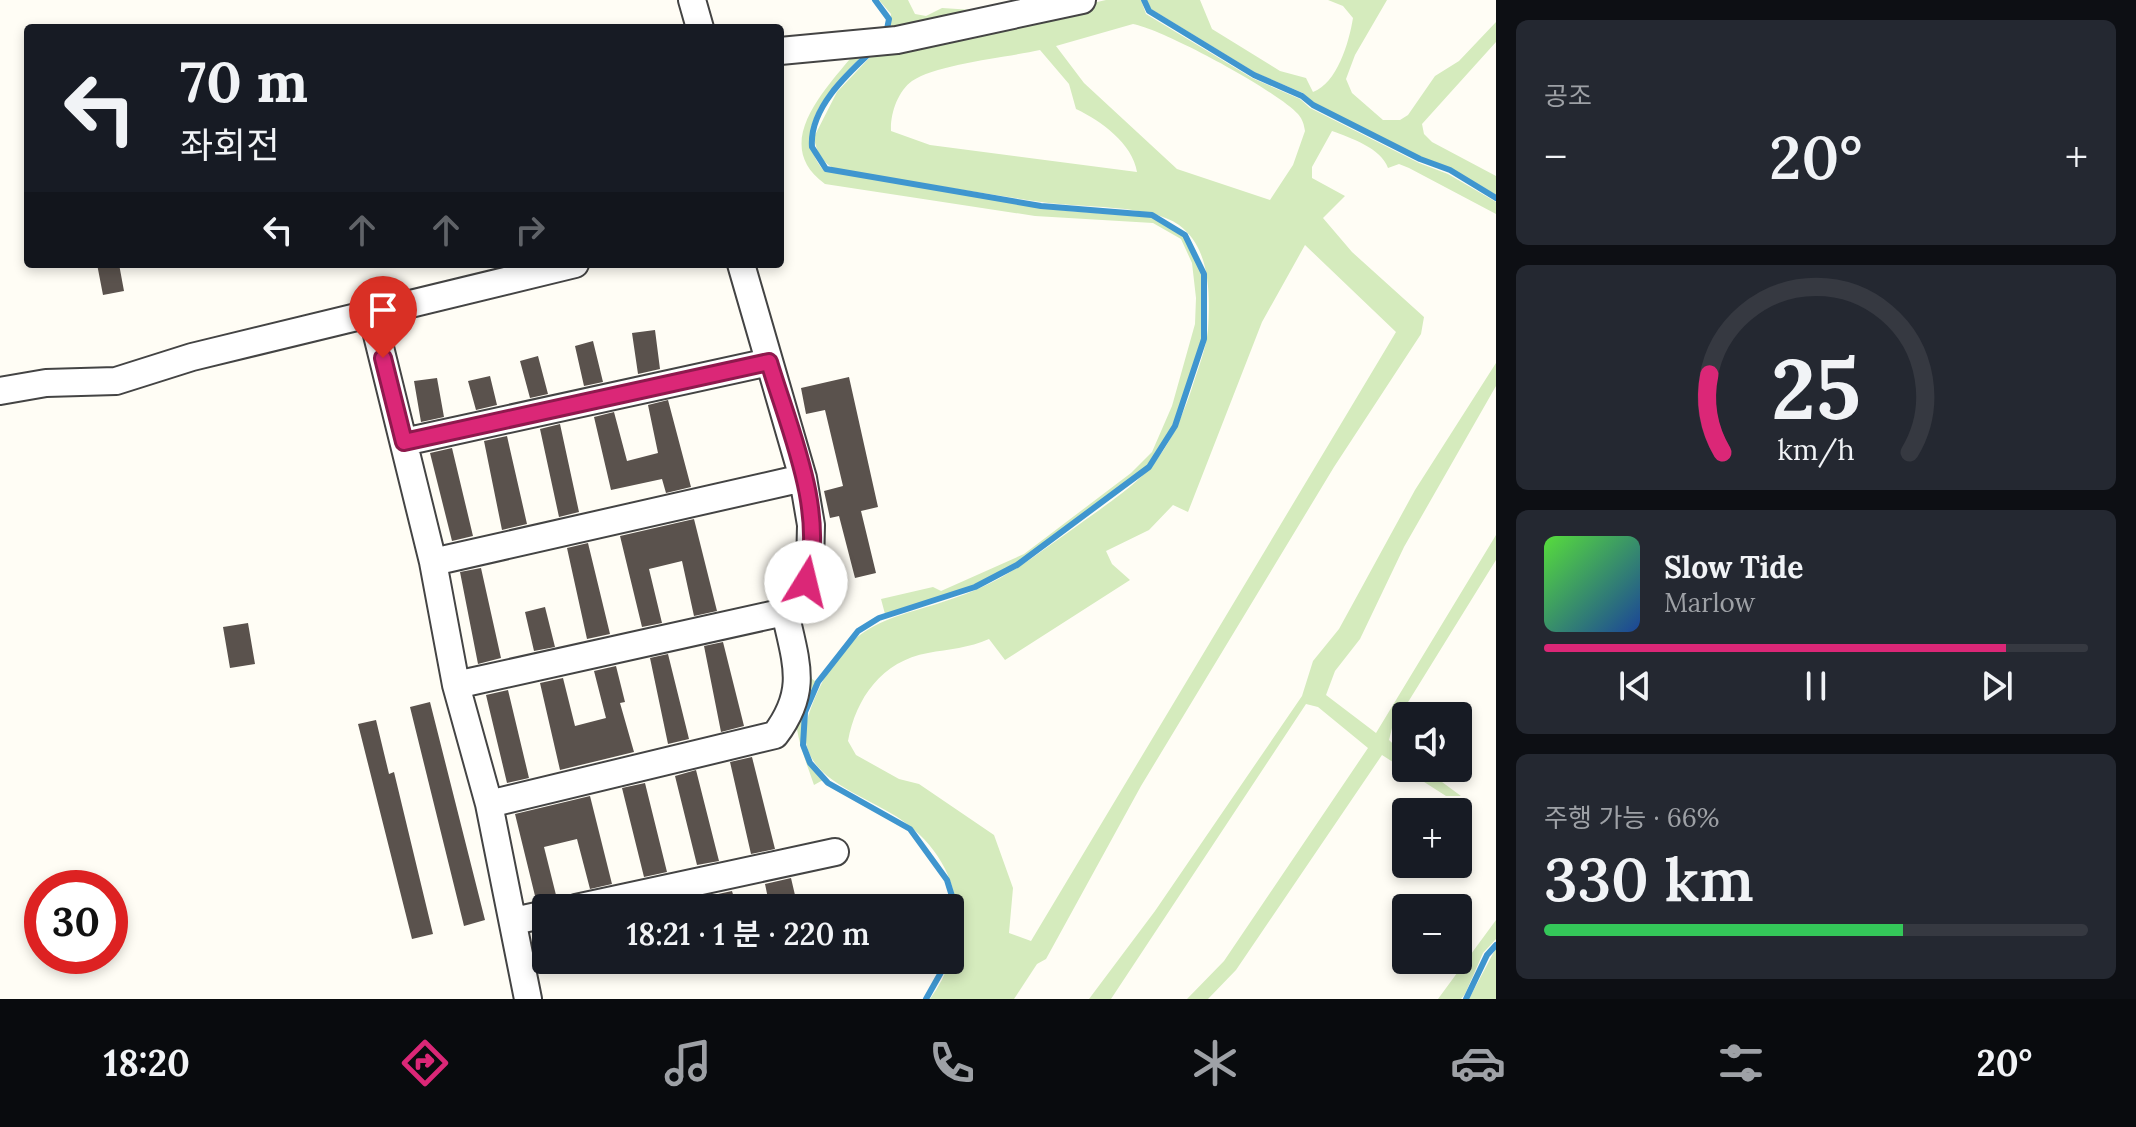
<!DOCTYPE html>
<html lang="ko">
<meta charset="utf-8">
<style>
body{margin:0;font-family:Lora,"Noto Sans KR",serif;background:#242831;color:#f1f3f6;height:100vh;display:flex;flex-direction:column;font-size:30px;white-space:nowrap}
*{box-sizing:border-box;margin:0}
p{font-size:26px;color:#9ea1a6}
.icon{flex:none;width:44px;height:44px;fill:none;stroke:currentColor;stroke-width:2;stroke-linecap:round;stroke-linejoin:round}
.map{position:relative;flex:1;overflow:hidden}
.side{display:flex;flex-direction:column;gap:20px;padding:20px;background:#0d0f14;width:640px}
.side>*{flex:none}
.guide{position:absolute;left:24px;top:24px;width:760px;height:244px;border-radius:8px;box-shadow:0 4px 12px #0003;background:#171b24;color:#f1f3f6;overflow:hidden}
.controls{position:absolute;left:1392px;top:702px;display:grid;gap:16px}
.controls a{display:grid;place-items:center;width:80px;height:80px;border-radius:8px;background:#171b24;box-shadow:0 4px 12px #0003;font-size:40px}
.speed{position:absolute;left:24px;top:870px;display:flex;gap:16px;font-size:40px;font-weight:700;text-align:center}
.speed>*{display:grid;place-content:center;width:104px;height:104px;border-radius:50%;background:#171b24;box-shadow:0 4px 12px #0003;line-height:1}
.speed .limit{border:12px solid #d22;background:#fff;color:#111}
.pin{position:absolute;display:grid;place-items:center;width:68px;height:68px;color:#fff;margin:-82px -34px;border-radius:50% 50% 50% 0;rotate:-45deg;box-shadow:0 0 8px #0007}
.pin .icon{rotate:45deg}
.me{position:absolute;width:88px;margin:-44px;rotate:9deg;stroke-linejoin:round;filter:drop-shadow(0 0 6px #0008)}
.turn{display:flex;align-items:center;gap:28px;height:168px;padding:0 24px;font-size:36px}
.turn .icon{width:104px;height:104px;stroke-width:2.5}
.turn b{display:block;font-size:56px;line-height:68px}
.lanes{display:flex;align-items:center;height:76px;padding:0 24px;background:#0003;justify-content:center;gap:40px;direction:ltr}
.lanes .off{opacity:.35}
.big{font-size:60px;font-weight:600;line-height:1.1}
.side .card{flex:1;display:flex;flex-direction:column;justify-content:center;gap:12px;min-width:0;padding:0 28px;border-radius:12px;background:#242831}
.side .dial{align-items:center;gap:0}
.dial svg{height:208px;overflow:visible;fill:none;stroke:#363941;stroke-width:7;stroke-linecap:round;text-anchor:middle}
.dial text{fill:#f1f3f6;stroke:none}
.song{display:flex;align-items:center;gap:24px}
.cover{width:96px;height:96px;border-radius:12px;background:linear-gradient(135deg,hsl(110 70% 55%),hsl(220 70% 35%))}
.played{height:8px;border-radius:4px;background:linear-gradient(90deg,#db2777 85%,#363941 85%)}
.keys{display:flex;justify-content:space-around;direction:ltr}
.heat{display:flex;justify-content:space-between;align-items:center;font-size:44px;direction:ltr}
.charge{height:12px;border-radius:6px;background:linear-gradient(90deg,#34c759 66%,#363941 0)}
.trip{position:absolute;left:532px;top:894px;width:432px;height:80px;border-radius:8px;background:#171b24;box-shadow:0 4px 12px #0003;font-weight:600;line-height:80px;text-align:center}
.tabs{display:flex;height:128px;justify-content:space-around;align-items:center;background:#090b0e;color:#9ea1a6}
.tabs .icon{width:56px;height:56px}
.tabs .active{color:#db2777}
.tabs b{font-size:36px;color:#f1f3f6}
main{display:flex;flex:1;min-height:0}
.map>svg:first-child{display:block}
.green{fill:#d5ebbd;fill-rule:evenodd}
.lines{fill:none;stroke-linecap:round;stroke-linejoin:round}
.stream{stroke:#3f96cf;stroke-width:6}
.building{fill:#5a524d}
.minor-casing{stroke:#444;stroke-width:30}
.minor{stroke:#fff;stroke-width:26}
.route-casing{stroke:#8e194d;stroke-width:20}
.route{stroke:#db2777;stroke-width:14}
</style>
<main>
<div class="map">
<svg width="1496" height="999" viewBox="0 0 1496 999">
<rect width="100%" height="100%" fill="#fffdf5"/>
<path class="green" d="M 879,0 L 908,0 L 915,14 L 926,16 L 942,8 L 973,10 L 1020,0 L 1060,0 L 888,36 L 891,14 Z
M 1106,0 L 1141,0 L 1146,14 L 1252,78 L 1300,99 L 1310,108 L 1419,163 L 1448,174 L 1496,202 L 1496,214 L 1409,168 L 1399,164 L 1388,168 C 1381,148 1351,138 1332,131 L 1312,167 L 1312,178 L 1345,196 L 1323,218 L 1352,252 L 1424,317 L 1421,334 L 1334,467 L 1141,786 L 1046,959 L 1037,964 L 1014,999 L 930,999 C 972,941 966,869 907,824 C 867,792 783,779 811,708 C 851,606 898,624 980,588 C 1014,573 1040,552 1070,531 C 1136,483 1163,472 1191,391 C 1197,371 1206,350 1208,330 C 1210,294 1211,249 1179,225 C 1150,204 1079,208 1041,202 C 973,192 906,180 838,170 C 823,165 816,152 814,137 L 837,92 L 874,53 ZM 1133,24 C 1165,30 1277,91 1298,114 C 1303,120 1304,125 1305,131 L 1293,165 L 1270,200 L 1177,169 L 1084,83 L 1056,46 ZM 1040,50 L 1069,84 L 1076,109 C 1101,121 1132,143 1137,172 L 930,145 L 891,131 C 890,114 898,91 912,81 C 936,64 1009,57 1040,50 ZM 1305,245 L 1396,332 L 1031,941 L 1009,933 L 1013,888 L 994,835 L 919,784 L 899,779 L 856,755 L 848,741 C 856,698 882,661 928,653 C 949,649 969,648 989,639 L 1005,660 L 1130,580 L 1112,564 L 1106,551 L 1149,530 L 1173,505 L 1188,512 L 1262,322 Z
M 1147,0 L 1200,0 L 1212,29 L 1280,71 L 1306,78 L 1313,92 C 1337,83 1349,43 1353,18 L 1343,6 L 1328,0 L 1387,0 L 1355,55 L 1346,79 L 1352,93 L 1383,120 L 1400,120 L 1408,115 L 1435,76 L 1459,61 L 1496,22 L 1496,42 L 1422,124 L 1424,134 L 1432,142 L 1496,176 L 1496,195 L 1451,168 L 1421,157 L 1314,103 L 1303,93 L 1256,73 L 1151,9 Z
M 858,49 L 869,49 C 837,82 786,126 824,171 L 1068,211 L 1152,217 L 1183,236 L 1202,271 L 1203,338 L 1174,426 L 1145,469 L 1016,565 L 975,585 L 885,614 L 881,599 L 933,587 L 941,591 L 1024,554 L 1131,473 L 1152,452 L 1172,406 L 1195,324 L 1196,298 L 1192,263 L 1181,239 L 1153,223 L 1035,216 L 825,184 C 768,143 829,86 858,49 Z
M 1496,363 L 1496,386 L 1404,547 L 1360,639 L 1335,671 L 1326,695 L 1376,733 L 1496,535 L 1496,560 L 1392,728 L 1389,740 L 1406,756 L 1406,768 L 1423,768 L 1461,796 L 1446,796 L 1382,755 L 1236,970 L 1208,999 L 1187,999 L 1224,961 L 1368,748 L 1318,707 L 1306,704 L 1111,999 L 1089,999 L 1155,911 L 1302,696 L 1313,661 L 1339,629 L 1415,490 Z
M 801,670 L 816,682 C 802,716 791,751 823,780 L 814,785 C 797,736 790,723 801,670 Z
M 1496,920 L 1496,939 L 1483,953 L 1465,994 L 1461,999 L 1438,999 Z
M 1496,948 L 1496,999 L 1469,999 Z"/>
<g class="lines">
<path class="stream" d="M 875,0 L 889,19 L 886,34
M 1144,0 L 1149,11 L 1254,75 L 1302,96 L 1313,105 L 1420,159 L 1450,170 L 1496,198
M 872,51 C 846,75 809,109 812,147 L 826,169 L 1041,206 L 1152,215 L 1185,235 L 1204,274 L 1204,339 L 1175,426 L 1149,467 L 1017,565 L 975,587 L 879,618 L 858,631 L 818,682 L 805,712 L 803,745 L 810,763 L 828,783 L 910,829 L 947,880 L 956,909 L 950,955
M 926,999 L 948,960
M 1466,999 L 1487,955 L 1496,945"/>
</g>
<path class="building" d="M 97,264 L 119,264 L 124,291 L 103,295 Z
M 655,330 L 660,369 L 638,374 L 632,333 Z
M 593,341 L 603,382 L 584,386 L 575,346 Z
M 538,356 L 548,394 L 530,398 L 520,361 Z
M 490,376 L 497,405 L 476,410 L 468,381 Z
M 849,377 L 878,507 L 861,511 L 876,573 L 855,578 L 839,516 L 830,518 L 824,491 L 843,486 L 825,410 L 806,414 L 801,388 Z
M 437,378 L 444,417 L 421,422 L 414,381 Z
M 668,400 L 691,487 L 666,493 L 662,479 L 611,490 L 594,417 L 614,412 L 627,461 L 658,453 L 648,405 Z
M 560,424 L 579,512 L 559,517 L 540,429 Z
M 507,436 L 527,524 L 502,530 L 484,441 Z
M 452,448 L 473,536 L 452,541 L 430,453 Z
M 694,519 L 717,611 L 694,616 L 682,561 L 649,569 L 662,623 L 642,627 L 620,536 Z
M 588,543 L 610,634 L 587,639 L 567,548 Z
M 481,568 L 501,658 L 478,664 L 460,572 Z
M 545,607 L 555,647 L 534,651 L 525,612 Z
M 248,623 L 255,664 L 230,668 L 223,627 Z
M 723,642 L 744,726 L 721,732 L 704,646 Z
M 668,654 L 689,739 L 668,744 L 650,658 Z
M 616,666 L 625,702 L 620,703 L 634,752 L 560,770 L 540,683 L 563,678 L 575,726 L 606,718 L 594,671 Z
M 508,690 L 529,778 L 507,783 L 486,695 Z
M 430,702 L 485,920 L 464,926 L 410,707 Z
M 376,720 L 389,774 L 394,772 L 433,934 L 412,939 L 358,724 Z
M 752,757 L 775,849 L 751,854 L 730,762 Z
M 696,770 L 719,861 L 697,865 L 675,776 Z
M 645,783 L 667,872 L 644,877 L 622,788 Z
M 590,796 L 612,884 L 590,889 L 577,839 L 544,847 L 558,903 L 550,899 L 536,900 L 515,814 Z
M 791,878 L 798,908 L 770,908 L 765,884 Z
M 732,891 L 737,908 L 712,908 L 709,896 Z"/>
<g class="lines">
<defs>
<path id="minor" d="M 692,0 L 700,28
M 780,51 L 897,40 L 1082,0
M 378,315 L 376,331 L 433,562 L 456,685 L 489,804 L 528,999
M 0,391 L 46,383 L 116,381 L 192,357 L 575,264
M 404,442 L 769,362
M 433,562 L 803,478
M 456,685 L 789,611
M 489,804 L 775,735 C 806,694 798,668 787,621 L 803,593 L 810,569 L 811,525 L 803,478 L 741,264
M 576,908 L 835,852
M 514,921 L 546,914"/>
</defs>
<use href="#minor" class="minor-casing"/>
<use href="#minor" class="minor"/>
</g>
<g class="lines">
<defs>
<path id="route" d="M 383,358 L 404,442 L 769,362 C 789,429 827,512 806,582"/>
</defs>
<use href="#route" class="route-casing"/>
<use href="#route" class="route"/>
</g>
</svg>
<div class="controls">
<a><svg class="icon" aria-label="sound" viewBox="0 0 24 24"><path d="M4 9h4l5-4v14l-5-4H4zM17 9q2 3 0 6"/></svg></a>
<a>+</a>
<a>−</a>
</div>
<div class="speed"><div class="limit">30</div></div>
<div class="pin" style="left:383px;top:358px;background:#d93025"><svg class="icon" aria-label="arrive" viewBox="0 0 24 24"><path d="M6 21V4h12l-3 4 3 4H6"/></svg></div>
<svg class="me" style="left:806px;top:582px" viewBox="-20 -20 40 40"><circle r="19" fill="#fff"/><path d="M0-13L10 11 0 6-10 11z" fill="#db2777"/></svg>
<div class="trip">18:21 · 1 분 · 220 m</div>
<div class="guide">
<div class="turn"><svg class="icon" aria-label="left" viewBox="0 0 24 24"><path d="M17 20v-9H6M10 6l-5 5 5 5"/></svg><div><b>70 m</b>좌회전</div></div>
<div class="lanes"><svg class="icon" aria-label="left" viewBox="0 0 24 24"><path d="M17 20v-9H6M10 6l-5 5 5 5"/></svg><svg class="icon off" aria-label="ahead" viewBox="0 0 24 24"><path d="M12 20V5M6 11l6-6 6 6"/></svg><svg class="icon off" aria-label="ahead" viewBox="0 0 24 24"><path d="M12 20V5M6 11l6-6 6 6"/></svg><svg class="icon off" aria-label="right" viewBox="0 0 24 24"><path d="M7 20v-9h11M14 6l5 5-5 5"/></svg></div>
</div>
</div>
<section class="side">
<div class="card"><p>공조</p>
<div class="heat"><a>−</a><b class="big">20°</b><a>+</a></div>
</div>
<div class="card dial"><svg viewBox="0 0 100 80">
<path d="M14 69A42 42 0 1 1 86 69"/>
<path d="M14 69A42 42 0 0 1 9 39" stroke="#db2777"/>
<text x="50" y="56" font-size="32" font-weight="700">25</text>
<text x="50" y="72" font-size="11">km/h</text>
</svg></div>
<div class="card">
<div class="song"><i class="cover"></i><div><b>Slow Tide</b><p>Marlow</p></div></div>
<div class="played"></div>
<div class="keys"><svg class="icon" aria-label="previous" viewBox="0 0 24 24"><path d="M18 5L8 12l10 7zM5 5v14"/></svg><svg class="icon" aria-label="pause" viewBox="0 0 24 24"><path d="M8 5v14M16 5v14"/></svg><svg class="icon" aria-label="next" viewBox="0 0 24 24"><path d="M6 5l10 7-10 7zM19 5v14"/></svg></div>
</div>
<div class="card"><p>주행 가능 · 66%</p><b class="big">330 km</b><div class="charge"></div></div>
</section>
</main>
<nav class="tabs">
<b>18:20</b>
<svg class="icon active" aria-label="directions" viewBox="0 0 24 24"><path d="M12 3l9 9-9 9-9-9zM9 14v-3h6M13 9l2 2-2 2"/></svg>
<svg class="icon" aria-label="music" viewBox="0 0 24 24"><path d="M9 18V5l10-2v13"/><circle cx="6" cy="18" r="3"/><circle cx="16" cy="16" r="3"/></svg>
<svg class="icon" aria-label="phone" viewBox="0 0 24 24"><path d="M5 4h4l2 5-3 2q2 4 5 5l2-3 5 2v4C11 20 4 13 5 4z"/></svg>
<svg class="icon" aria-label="climate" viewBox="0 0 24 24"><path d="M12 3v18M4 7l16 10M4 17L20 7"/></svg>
<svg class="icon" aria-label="car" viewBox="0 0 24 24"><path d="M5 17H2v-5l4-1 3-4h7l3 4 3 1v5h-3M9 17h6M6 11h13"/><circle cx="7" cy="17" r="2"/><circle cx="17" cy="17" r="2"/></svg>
<svg class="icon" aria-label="filters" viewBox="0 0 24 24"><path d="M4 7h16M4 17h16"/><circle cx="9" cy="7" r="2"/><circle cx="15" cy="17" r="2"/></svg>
<b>20°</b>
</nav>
